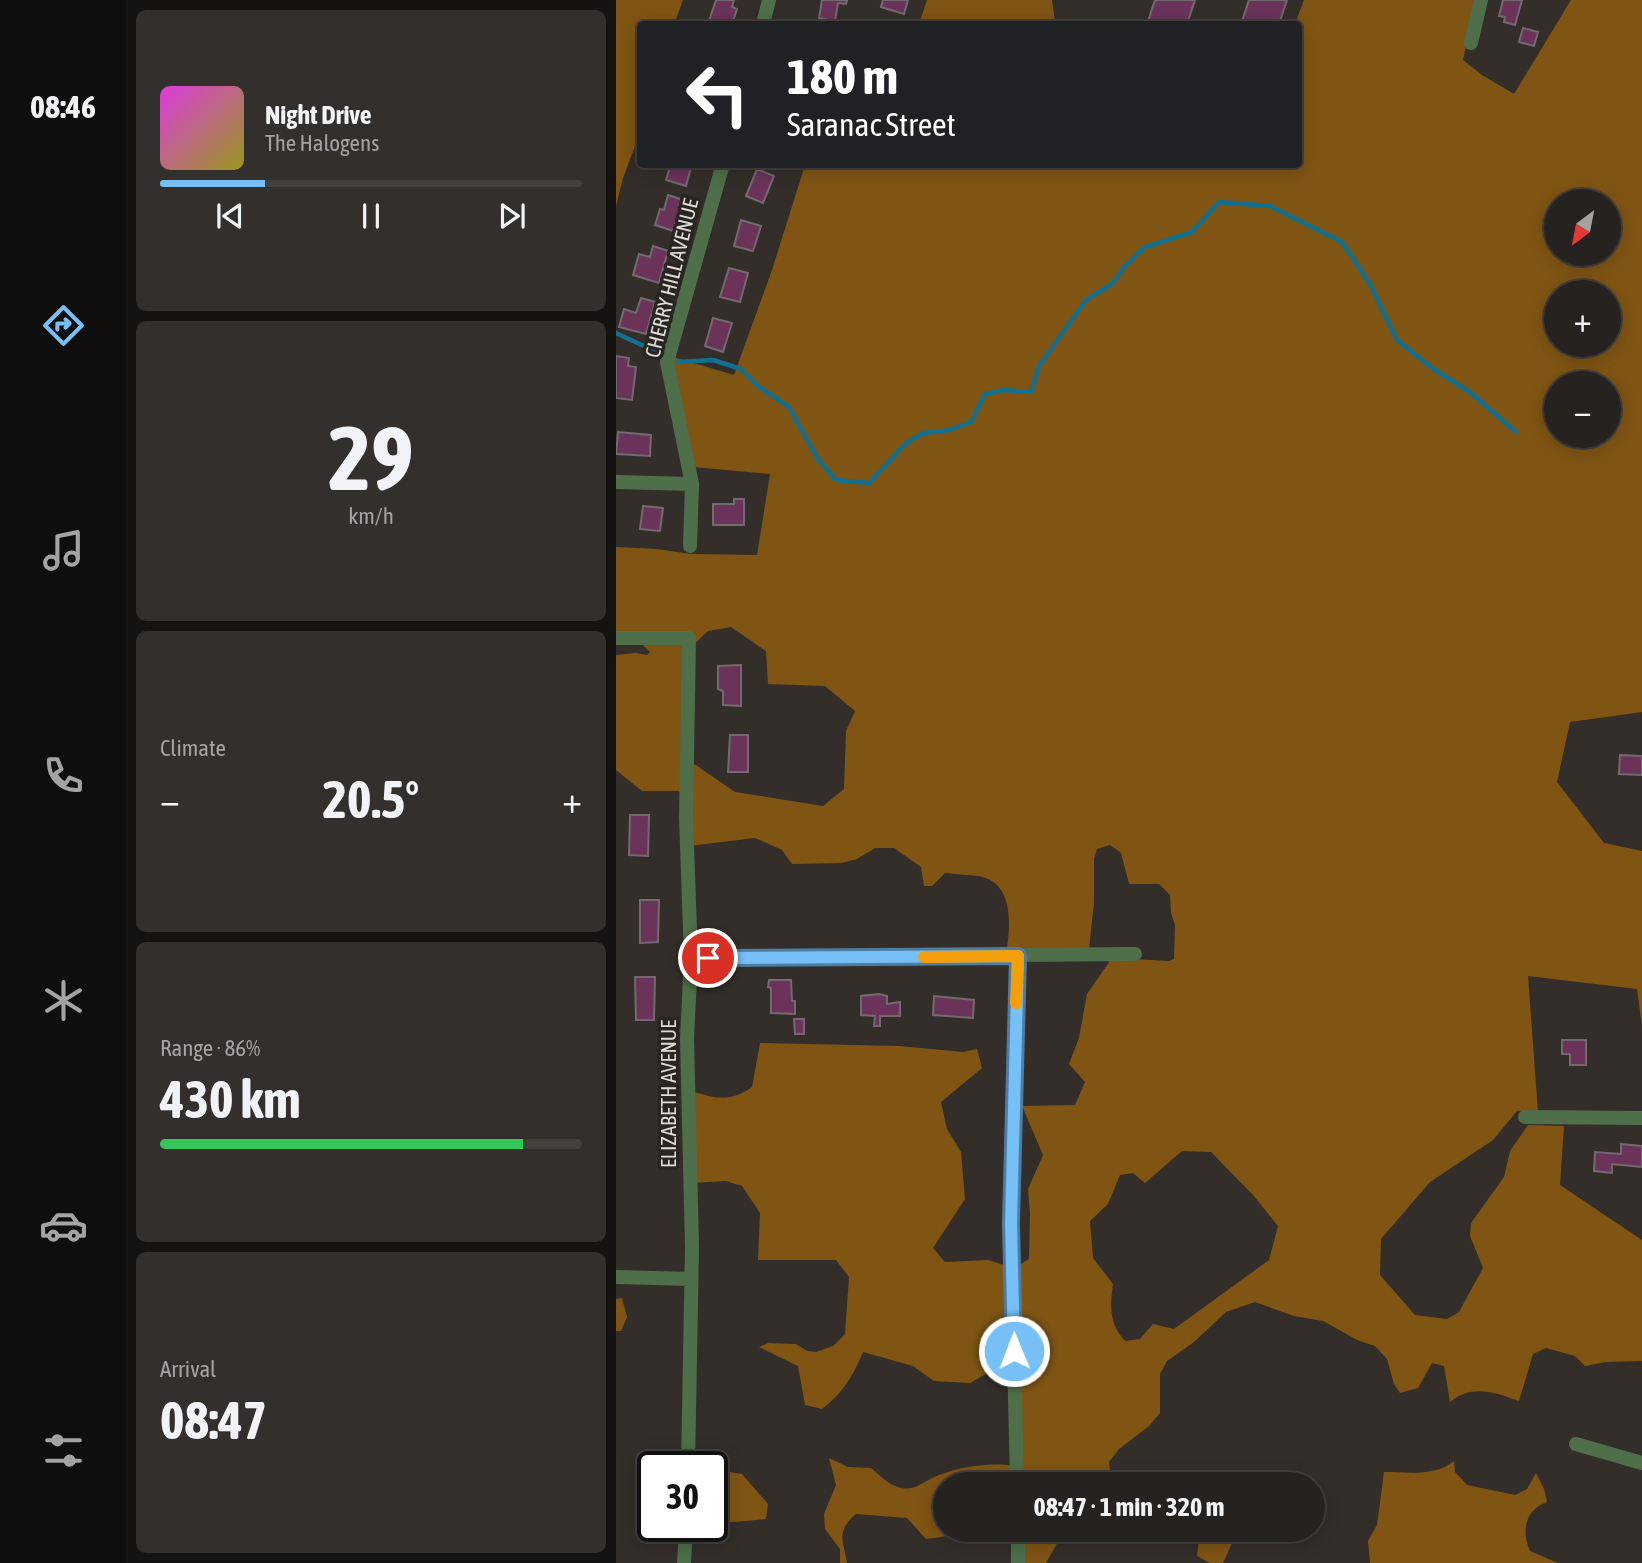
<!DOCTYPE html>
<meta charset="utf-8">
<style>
body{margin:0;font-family:"Asap Condensed",sans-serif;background:#322f2c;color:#f1f3f6;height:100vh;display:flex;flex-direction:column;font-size:26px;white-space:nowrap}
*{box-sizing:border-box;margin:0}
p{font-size:23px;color:#a4a4a4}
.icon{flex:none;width:38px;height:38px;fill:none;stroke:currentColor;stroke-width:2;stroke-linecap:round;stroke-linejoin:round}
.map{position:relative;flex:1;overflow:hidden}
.sheet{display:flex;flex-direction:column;gap:10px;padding:10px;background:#151311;width:490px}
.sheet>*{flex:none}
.hud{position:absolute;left:21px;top:21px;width:665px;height:147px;border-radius:7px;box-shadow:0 4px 18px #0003,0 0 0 2px #423f3d;background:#202124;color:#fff;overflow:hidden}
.needle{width:46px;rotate:212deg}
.tools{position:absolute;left:928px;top:189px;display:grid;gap:14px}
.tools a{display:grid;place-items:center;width:77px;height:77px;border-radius:50%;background:#26221f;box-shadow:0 4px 18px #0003,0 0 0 2px #423f3d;font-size:35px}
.speed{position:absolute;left:21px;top:1451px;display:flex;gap:14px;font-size:35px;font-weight:700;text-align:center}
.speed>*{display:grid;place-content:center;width:91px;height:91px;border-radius:50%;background:#26221f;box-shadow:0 4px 18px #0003,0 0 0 2px #423f3d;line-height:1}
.speed .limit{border:4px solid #111;border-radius:10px;background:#fff;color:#111}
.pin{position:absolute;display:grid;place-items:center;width:60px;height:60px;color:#fff;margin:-30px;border:4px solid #fff;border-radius:50%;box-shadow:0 2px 7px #0007}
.me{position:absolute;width:77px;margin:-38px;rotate:359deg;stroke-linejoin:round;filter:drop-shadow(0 0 5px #0008)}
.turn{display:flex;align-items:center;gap:24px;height:147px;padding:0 35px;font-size:32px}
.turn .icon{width:91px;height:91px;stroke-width:2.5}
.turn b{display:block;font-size:49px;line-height:60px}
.big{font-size:52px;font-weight:700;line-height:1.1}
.sheet .widget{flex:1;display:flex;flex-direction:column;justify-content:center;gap:10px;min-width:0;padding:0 24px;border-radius:10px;background:#322f2c}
.sheet .dial{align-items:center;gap:0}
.dial b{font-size:91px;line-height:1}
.song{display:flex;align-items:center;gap:21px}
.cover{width:84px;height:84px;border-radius:10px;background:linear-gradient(135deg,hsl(300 70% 55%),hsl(60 70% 35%))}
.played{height:7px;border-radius:4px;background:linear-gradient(90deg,#76c0f7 25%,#423f3d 25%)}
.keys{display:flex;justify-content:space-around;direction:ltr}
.heat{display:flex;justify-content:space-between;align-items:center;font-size:38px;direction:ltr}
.charge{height:10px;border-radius:5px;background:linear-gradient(90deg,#34c759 86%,#423f3d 0)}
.trip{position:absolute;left:317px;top:1472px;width:392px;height:70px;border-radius:35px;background:#26221f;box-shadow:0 4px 18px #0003,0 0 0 2px #423f3d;font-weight:700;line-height:70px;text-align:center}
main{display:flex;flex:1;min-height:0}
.tab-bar{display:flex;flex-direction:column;width:126px;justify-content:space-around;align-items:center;background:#0f0e0c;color:#a4a4a4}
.tab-bar .icon{width:49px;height:49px}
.tab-bar .on{color:#76c0f7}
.tab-bar b{font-size:32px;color:#f1f3f6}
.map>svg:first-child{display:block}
.forest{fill:#805514;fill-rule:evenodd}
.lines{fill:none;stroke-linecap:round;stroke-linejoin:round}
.stream{stroke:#127091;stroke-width:4.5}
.building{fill:#6b335a;stroke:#716a6f;stroke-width:2}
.street{stroke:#4e6f49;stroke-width:14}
.route-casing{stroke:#4d7da1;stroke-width:18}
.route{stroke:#76c0f7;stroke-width:12}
.slow{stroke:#f59e0b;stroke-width:12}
.labels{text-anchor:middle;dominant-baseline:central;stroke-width:7;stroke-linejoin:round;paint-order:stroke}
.street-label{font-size:21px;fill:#dedbd8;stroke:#292520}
</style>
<main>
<nav class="tab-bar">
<b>08:46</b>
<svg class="icon on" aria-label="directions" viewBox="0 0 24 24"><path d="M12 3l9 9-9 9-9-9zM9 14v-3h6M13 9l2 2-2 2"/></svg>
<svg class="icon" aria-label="music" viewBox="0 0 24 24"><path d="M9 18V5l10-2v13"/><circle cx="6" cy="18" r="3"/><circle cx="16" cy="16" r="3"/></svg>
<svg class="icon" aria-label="phone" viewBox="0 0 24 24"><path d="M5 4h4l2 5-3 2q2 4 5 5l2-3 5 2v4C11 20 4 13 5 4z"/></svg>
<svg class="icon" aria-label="climate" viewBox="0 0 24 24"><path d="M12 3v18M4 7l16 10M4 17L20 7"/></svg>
<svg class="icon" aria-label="car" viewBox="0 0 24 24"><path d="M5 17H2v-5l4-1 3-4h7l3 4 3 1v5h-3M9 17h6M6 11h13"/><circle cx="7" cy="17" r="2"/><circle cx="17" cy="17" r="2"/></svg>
<svg class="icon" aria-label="filters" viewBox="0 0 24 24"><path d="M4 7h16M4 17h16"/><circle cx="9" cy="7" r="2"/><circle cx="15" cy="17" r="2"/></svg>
</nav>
<section class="sheet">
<div class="widget">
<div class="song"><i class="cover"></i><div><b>Night Drive</b><p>The Halogens</p></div></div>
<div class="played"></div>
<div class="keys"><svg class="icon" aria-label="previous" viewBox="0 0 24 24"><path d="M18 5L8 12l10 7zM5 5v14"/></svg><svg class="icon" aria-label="pause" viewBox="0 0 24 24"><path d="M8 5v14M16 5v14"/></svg><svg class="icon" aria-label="next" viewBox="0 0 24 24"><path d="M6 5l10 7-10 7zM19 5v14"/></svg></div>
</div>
<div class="widget dial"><b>29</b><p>km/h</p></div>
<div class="widget"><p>Climate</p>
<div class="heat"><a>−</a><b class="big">20.5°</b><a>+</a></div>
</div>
<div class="widget"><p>Range · 86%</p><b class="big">430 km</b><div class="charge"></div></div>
<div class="widget"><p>Arrival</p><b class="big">08:47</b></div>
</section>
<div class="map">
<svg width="1026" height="1563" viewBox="0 0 1026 1563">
<rect width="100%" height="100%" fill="#332e29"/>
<path class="forest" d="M 0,0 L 67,0 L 59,22 L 24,24 L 24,85 L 20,97 L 24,133 L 7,178 L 0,206 Z
M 311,0 L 436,0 L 439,22 L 438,24 L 303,24 Z
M 688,0 L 860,0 L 847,60 L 866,75 L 898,94 L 955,0 L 1026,0 L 1026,712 L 954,722 L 941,782 L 988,843 L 1026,851 L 1026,1025 L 1021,989 L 912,976 L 922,1112 L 901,1111 L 877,1140 L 814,1182 L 765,1239 L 764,1275 L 799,1315 L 831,1319 L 843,1312 L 867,1268 L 854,1236 L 855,1223 L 888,1177 L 894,1151 L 912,1125 L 948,1126 L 944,1185 L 1026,1240 L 1026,1361 L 990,1362 L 969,1366 L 959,1356 L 930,1348 L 917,1354 L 903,1401 C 879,1392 855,1384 834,1402 L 828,1366 L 816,1363 L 802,1388 L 784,1393 L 778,1384 L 771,1359 L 759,1346 L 741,1340 L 707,1321 L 678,1316 L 639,1302 L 610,1312 L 578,1342 L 551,1361 L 544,1374 L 544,1413 L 533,1426 L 503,1449 L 493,1462 L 496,1484 L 329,1484 L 329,1530 L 445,1530 L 443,1540 L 430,1563 L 403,1563 L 402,1537 L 372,1537 L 354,1533 L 310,1539 L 291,1518 L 240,1514 C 220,1531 227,1539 231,1563 L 224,1563 L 224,1549 L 209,1529 L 208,1514 L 220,1485 L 213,1458 L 232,1467 L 255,1468 C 264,1475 271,1484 282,1487 C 298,1493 309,1480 323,1475 C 346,1466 376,1462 400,1466 L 399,1352 L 377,1370 L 354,1383 L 318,1381 L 297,1366 L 247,1352 C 237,1376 227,1393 206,1409 L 189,1405 L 182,1366 L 143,1347 L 152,1343 L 180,1344 L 191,1351 L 200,1352 L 217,1346 L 229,1334 L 233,1277 L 220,1260 L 142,1260 L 144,1213 L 126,1186 L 110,1181 L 74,1183 L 71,1090 C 96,1097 113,1104 136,1087 L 144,1043 L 283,1046 L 347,1052 L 361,1049 L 366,1068 L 325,1102 L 331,1129 L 345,1152 L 349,1199 L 317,1248 L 329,1262 L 372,1260 L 398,1268 L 413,1259 L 414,1214 L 412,1189 L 427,1155 L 406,1106 L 459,1105 L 469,1082 L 453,1064 L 463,1038 L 471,994 L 496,958 L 553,961 L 558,959 L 559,925 L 555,913 L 554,895 L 543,884 L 513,884 L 505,853 L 494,845 L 481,849 L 478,859 L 478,902 L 473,949 L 391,948 C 394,927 397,890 372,879 C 363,874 340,875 329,873 L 316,886 L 308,886 L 305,867 L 278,848 L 259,848 L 241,859 L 225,863 L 176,864 L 166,850 L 139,838 L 73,846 L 68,791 L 26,791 L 0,770 L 0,655 L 20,653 L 31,655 L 34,652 L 20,638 L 0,635 L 0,547 L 41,549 L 75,554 L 141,555 L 154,474 L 78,467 L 54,356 L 118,375 L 156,270 L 189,165 L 682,164 L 682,24 L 679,24 ZM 940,201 L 992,201 L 992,254 L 940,254 ZM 940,292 L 992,292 L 992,345 L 940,345 ZM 940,383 L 992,383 L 992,436 L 940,436 ZM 115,627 L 150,651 L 152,684 L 209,686 L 239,711 L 230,731 L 228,789 L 207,806 L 119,792 L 71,759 L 73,649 L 92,631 ZM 566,1151 L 595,1152 L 637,1195 L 662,1226 L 653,1260 L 558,1329 L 537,1324 L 524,1339 L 509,1341 C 493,1324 494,1306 497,1284 L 477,1258 L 474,1221 L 492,1204 L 504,1175 L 517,1173 L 529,1183 Z
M 6,1298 L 11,1317 L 5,1331 L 0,1331 L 0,1299 Z
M 838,1461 L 839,1472 L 851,1485 L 899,1495 L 911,1489 L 920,1473 L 928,1489 L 931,1502 C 909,1510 905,1531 914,1551 L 942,1563 L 754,1563 L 752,1541 L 761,1525 L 768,1472 C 792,1472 819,1477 838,1461 Z
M 96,1469 L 126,1474 L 152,1504 L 150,1519 L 96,1524 Z
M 572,1530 L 614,1530 L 617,1541 L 607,1563 L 594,1563 L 581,1556 L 583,1540 Z"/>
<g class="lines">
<path class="stream" d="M 0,333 L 41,352
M 62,362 L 97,360 L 125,369 L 142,386 L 173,407 L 202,459 L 220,480 L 253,483 L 289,444 L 307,433 L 333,430 L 355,422 L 369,394 L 387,390 L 415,392 L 423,366 L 470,300 L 497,283 L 508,267 L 529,247 L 576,232 L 603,202 L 654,206 L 726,242 L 754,284 L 781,340 L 816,368 L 855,393 L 900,432"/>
</g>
<path class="building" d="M 100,0 L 118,0 L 116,7 L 121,9 L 116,24 L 92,24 Z
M 206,0 L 231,0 L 230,4 L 222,3 L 219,21 L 203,18 Z
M 267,0 L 292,0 L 288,14 L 265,7 Z
M 539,0 L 579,0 L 571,24 L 531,24 Z
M 633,0 L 671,0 L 663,24 L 625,24 Z
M 887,0 L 906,0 L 899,25 L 888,22 L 889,17 L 883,16 Z
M 907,28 L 922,32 L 918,46 L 903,42 Z
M 55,164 L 76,164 L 70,186 L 50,180 Z
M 141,169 L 158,176 L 147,203 L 130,196 Z
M 52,195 L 67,200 L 57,231 L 39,225 L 44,209 L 48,210 Z
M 125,220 L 145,226 L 137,251 L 118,246 Z
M 37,246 L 52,251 L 43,283 L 17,275 L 23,254 L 34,257 Z
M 113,268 L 132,273 L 124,302 L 104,297 Z
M 25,298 L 39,302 L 30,334 L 3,327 L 8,309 L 20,313 Z
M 97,318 L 116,323 L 107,352 L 89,346 Z
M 0,356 L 13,358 L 12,366 L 20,367 L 16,400 L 0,398 Z
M 2,432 L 35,435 L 34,456 L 0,454 Z
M 118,499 L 128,499 L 128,525 L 97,525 L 97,504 L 118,504 Z
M 27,506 L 47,508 L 44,531 L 24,529 Z
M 125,665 L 125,706 L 107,705 L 107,691 L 102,689 L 102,666 Z
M 114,735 L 132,735 L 132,772 L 112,772 Z
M 1004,755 L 1026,756 L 1026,775 L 1003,774 Z
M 14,815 L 33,815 L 32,856 L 13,855 Z
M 24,900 L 43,900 L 42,942 L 24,943 Z
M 19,977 L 39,977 L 38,1020 L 20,1020 Z
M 153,980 L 175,980 L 176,1001 L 179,1001 L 179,1014 L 155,1013 L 155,988 L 152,987 Z
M 263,994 L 271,996 L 271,1004 L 284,1002 L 284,1016 L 264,1016 L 264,1026 L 258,1026 L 259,1016 L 245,1015 L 245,996 Z
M 318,996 L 358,1000 L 357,1018 L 317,1015 Z
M 178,1019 L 188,1019 L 188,1034 L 179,1034 Z
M 946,1040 L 970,1040 L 970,1065 L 954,1065 L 954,1054 L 946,1054 Z
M 1005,1144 L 1026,1146 L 1026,1167 L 996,1164 L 996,1173 L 978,1171 L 979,1152 L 1005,1154 Z"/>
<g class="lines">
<path class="street" d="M 147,24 L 153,0
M 855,43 L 865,0
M 0,482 L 76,484
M 74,546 L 76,484 L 51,362 L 107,164
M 0,638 L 73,638 L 70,818 L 75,958 L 71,1038 L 76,1247 L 72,1466
M 75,958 L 519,954
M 909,1117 L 1026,1118
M 0,1277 L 75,1279
M 960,1444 L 1026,1463
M 401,1484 L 395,1223 L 402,955
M 402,1530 L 402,1563
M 68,1563 L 70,1526"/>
</g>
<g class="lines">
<defs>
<path id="route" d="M 92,958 L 402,956 L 395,1223 L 398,1351"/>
</defs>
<use href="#route" class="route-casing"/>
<use href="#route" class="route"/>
<path class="slow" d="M 308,957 L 402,956 L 400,1003"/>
</g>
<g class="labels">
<g class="street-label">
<text transform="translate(55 278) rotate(-76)">CHERRY HILL AVENUE</text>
<text transform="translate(52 1094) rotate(-90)">ELIZABETH AVENUE</text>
</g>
</g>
</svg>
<div class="tools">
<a><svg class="needle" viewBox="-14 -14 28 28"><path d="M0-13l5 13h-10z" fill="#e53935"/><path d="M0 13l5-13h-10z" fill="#a4a4a4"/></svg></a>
<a>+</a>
<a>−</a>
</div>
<div class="speed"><div class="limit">30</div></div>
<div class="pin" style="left:92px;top:958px;background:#d93025"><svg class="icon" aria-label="arrive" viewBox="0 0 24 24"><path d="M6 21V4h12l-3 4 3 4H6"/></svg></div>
<svg class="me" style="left:398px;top:1351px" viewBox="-20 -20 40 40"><circle r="17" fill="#76c0f7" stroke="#fff" stroke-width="3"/><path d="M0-11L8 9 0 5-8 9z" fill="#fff"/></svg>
<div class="trip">08:47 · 1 min · 320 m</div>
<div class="hud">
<div class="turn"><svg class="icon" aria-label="left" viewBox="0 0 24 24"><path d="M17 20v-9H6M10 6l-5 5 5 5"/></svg><div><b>180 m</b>Saranac Street</div></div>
</div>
</div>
</main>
